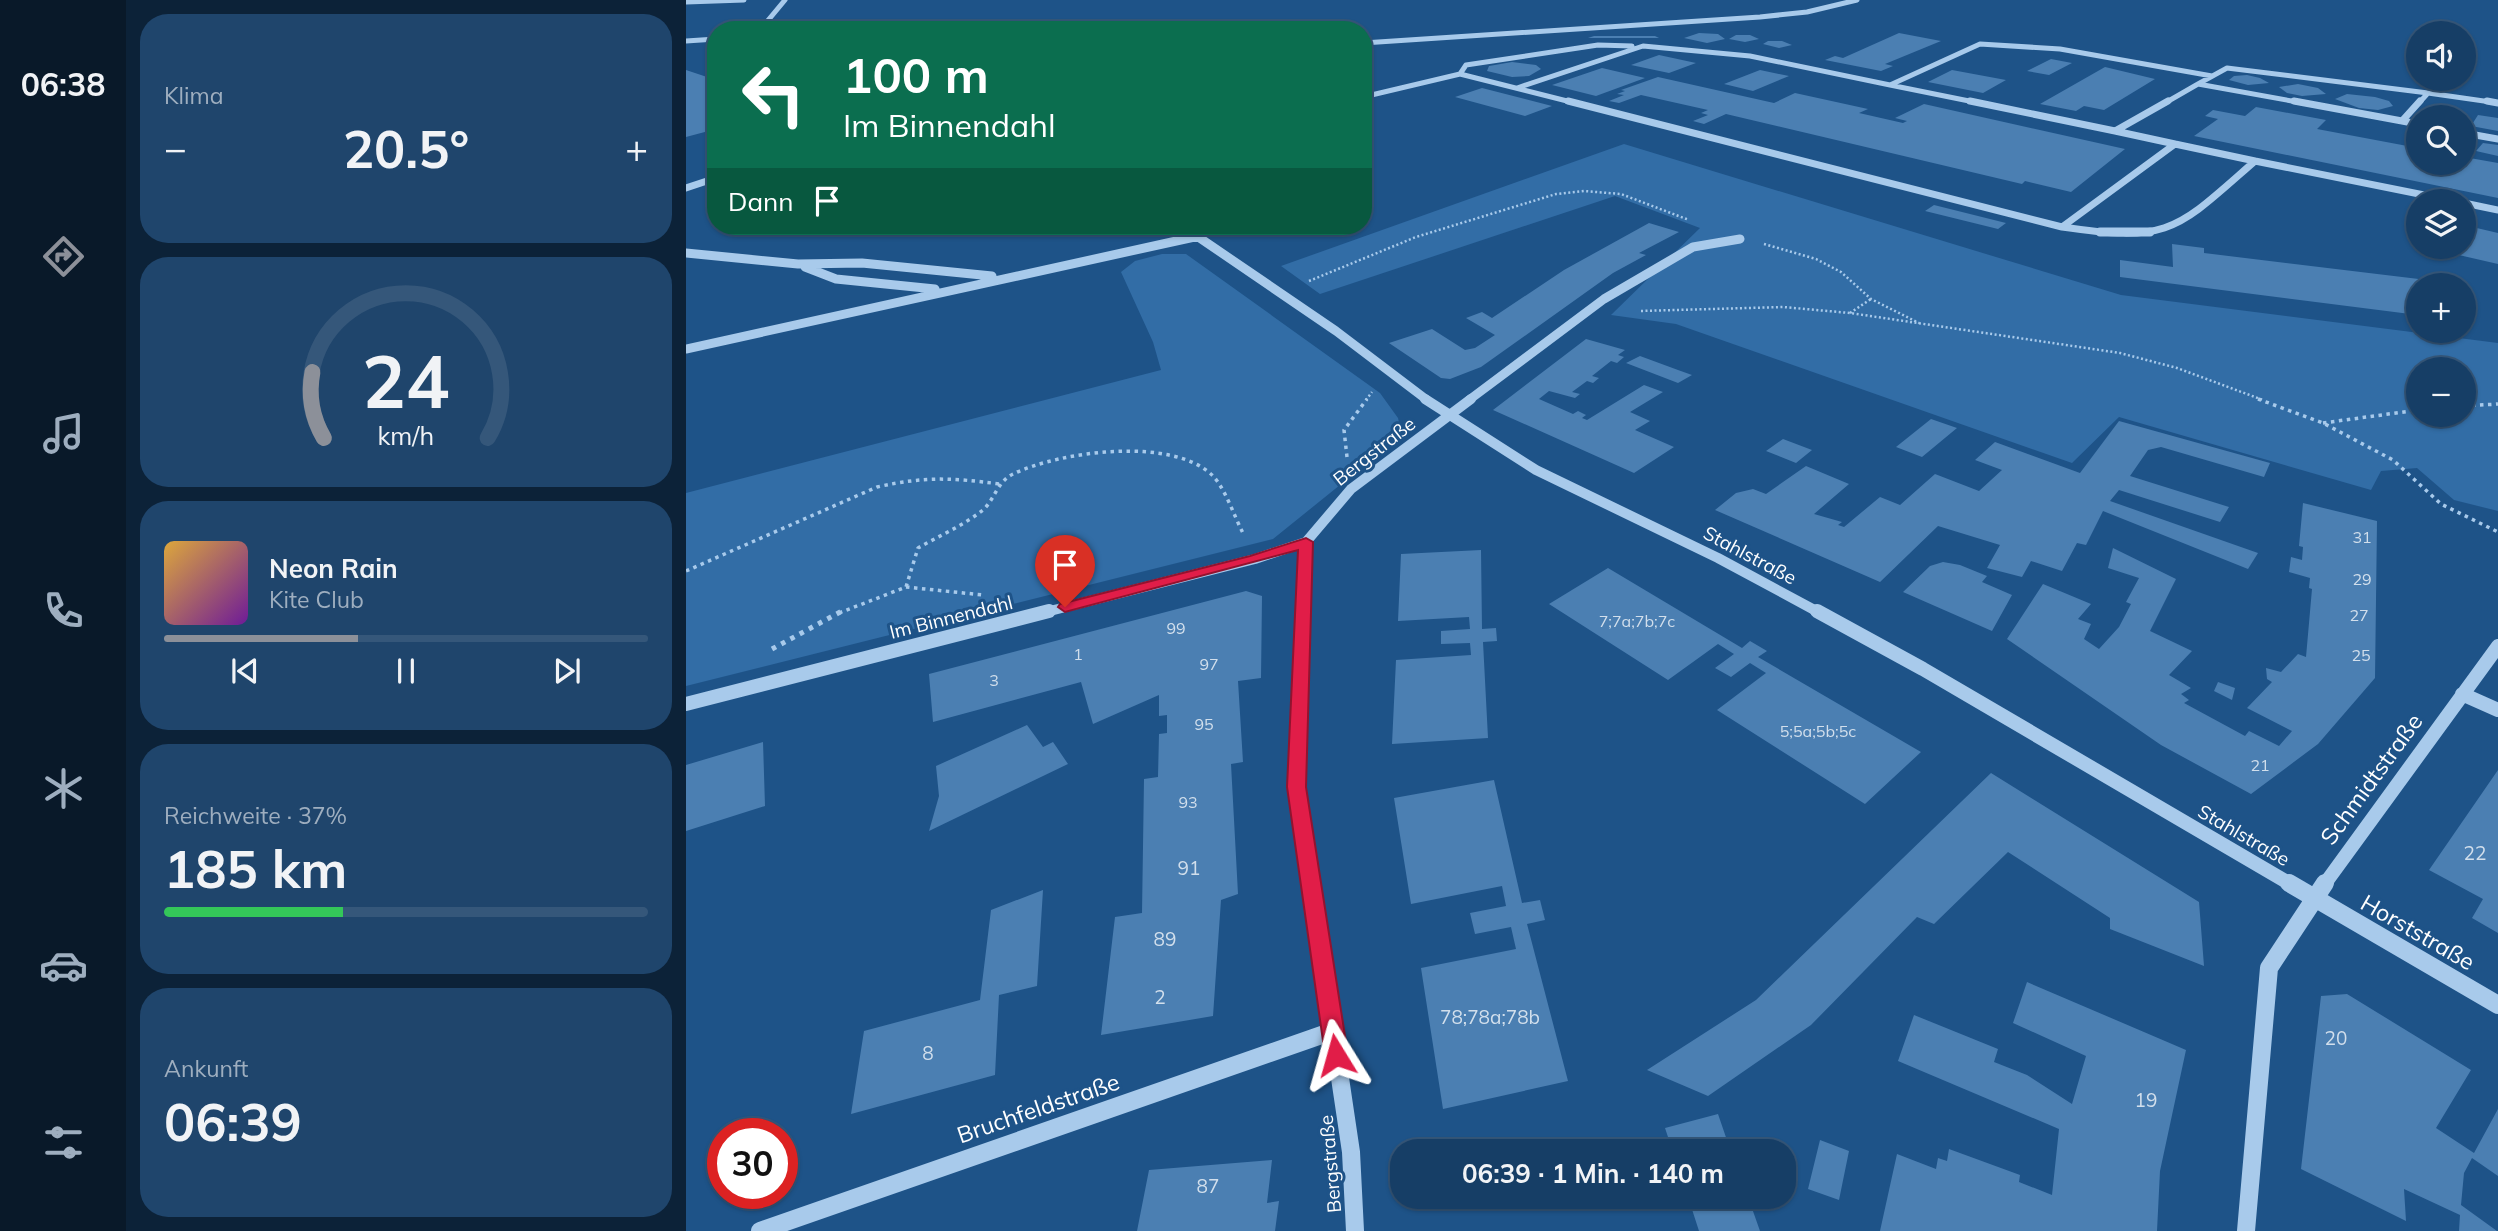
<!DOCTYPE html>
<html lang="de">
<meta charset="utf-8">
<style>
body{margin:0;font-family:Mulish,sans-serif;background:#1f456c;color:#f1f3f6;height:100vh;display:flex;flex-direction:column;font-size:26px;white-space:nowrap}
*{box-sizing:border-box;margin:0}
p{font-size:23px;color:#9eaebf}
.icon{flex:none;width:38px;height:38px;fill:none;stroke:currentColor;stroke-width:2;stroke-linecap:round;stroke-linejoin:round}
.map{position:relative;flex:1;overflow:hidden}
.sheet{display:flex;flex-direction:column;gap:14px;padding:14px;background:#0c2238;width:560px}
.sheet>*{flex:none}
.banner{position:absolute;left:21px;top:21px;width:665px;height:214px;border-radius:28px;box-shadow:0 2px 5px #0004,0 0 0 2px #35577a;background:#0b6e4f;color:#fff;overflow:hidden}
.tools{position:absolute;left:1720px;top:21px;display:grid;gap:14px}
.tools a{display:grid;place-items:center;width:70px;height:70px;border-radius:50%;background:#163e66;box-shadow:0 2px 5px #0004,0 0 0 2px #35577a;font-size:35px}
.speed{position:absolute;left:21px;top:1118px;display:flex;gap:14px;font-size:35px;font-weight:700;text-align:center}
.speed>*{display:grid;place-content:center;width:91px;height:91px;border-radius:50%;background:#163e66;box-shadow:0 2px 5px #0004,0 0 0 2px #35577a;line-height:1}
.speed .limit{border:10px solid #d22;background:#fff;color:#111}
.pin{position:absolute;display:grid;place-items:center;width:60px;height:60px;color:#fff;margin:-72px -30px;border-radius:50% 50% 50% 0;rotate:-45deg;box-shadow:0 0 7px #0007}
.pin .icon{rotate:45deg}
.me{position:absolute;width:77px;margin:-38px;rotate:352deg;stroke-linejoin:round;filter:drop-shadow(0 0 5px #0008)}
.turn{display:flex;align-items:center;gap:24px;height:147px;padding:0 21px;font-size:32px}
.turn .icon{width:91px;height:91px;stroke-width:2.5}
.turn b{display:block;font-size:49px;line-height:60px}
.then{display:flex;align-items:center;height:66px;padding:0 21px;background:#0003;gap:14px;font-size:26px}
.big{font-size:52px;font-weight:700;line-height:1.1}
.sheet .tile{flex:1;display:flex;flex-direction:column;justify-content:center;gap:10px;min-width:0;padding:0 24px;border-radius:28px;background:#1f456c}
.sheet .dial{align-items:center;gap:0}
.dial svg{height:182px;overflow:visible;fill:none;stroke:#35577a;stroke-width:7;stroke-linecap:round;text-anchor:middle}
.dial text{fill:#f1f3f6;stroke:none}
.song{display:flex;align-items:center;gap:21px}
.cover{width:84px;height:84px;border-radius:10px;background:linear-gradient(135deg,hsl(40 70% 55%),hsl(280 70% 35%))}
.played{height:7px;border-radius:4px;background:linear-gradient(90deg,#8c9099 40%,#35577a 40%)}
.keys{display:flex;justify-content:space-around;direction:ltr}
.heat{display:flex;justify-content:space-between;align-items:center;font-size:38px;direction:ltr}
.charge{height:10px;border-radius:5px;background:linear-gradient(90deg,#34c759 37%,#35577a 0)}
.trip{position:absolute;left:704px;top:1139px;width:406px;height:70px;border-radius:28px;background:#163e66;box-shadow:0 2px 5px #0004,0 0 0 2px #35577a;font-weight:700;line-height:70px;text-align:center}
main{display:flex;flex:1;min-height:0}
.dock{display:flex;flex-direction:column;width:126px;justify-content:space-around;align-items:center;background:#091929;color:#9eaebf}
.dock .icon{width:49px;height:49px}
.dock .current{color:#8c9099}
.dock b{font-size:32px;color:#f1f3f6}
.map>svg:first-child{display:block}
.green{fill:#326da6;fill-rule:evenodd}
.building{fill:#4b7fb2}
.lines{fill:none;stroke-linecap:round;stroke-linejoin:round}
.path-far2{stroke:#a8caeb;stroke-width:2.5;stroke-dasharray:2 2.5;stroke-linecap:butt}
.path-far1{stroke:#a8caeb;stroke-width:3.5;stroke-dasharray:3.5 4.5;stroke-linecap:butt}
.path{stroke:#a8caeb;stroke-width:5;stroke-dasharray:4.5 6;stroke-linecap:butt}
.minor-far5{stroke:#a8caeb;stroke-width:5}
.minor-far4{stroke:#a8caeb;stroke-width:7}
.minor-far3{stroke:#a8caeb;stroke-width:9}
.minor-far2{stroke:#a8caeb;stroke-width:10}
.minor-far1{stroke:#a8caeb;stroke-width:14}
.minor{stroke:#a8caeb;stroke-width:18}
.route{fill:#e11d48;stroke:#92132f;stroke-width:2}
.labels{text-anchor:middle;dominant-baseline:central;stroke-width:6;stroke-linejoin:round;paint-order:stroke}
.number-label{font-size:16px;fill:#d2dfec}
.street-label{font-size:19px;fill:#fff;stroke:#1e5388}
.near-number-label{font-size:19px;fill:#d2dfec}
.near-street-label{font-size:23px;fill:#fff;stroke:#1e5388}
</style>
<main>
<nav class="dock">
<b>06:38</b>
<svg class="icon current" aria-label="directions" viewBox="0 0 24 24"><path d="M12 3l9 9-9 9-9-9zM9 14v-3h6M13 9l2 2-2 2"/></svg>
<svg class="icon" aria-label="music" viewBox="0 0 24 24"><path d="M9 18V5l10-2v13"/><circle cx="6" cy="18" r="3"/><circle cx="16" cy="16" r="3"/></svg>
<svg class="icon" aria-label="phone" viewBox="0 0 24 24"><path d="M5 4h4l2 5-3 2q2 4 5 5l2-3 5 2v4C11 20 4 13 5 4z"/></svg>
<svg class="icon" aria-label="climate" viewBox="0 0 24 24"><path d="M12 3v18M4 7l16 10M4 17L20 7"/></svg>
<svg class="icon" aria-label="car" viewBox="0 0 24 24"><path d="M5 17H2v-5l4-1 3-4h7l3 4 3 1v5h-3M9 17h6M6 11h13"/><circle cx="7" cy="17" r="2"/><circle cx="17" cy="17" r="2"/></svg>
<svg class="icon" aria-label="filters" viewBox="0 0 24 24"><path d="M4 7h16M4 17h16"/><circle cx="9" cy="7" r="2"/><circle cx="15" cy="17" r="2"/></svg>
</nav>
<section class="sheet">
<div class="tile"><p>Klima</p>
<div class="heat"><a>−</a><b class="big">20.5°</b><a>+</a></div>
</div>
<div class="tile dial"><svg viewBox="0 0 100 80">
<path d="M14 69A42 42 0 1 1 86 69"/>
<path d="M14 69A42 42 0 0 1 9 40" stroke="#8c9099"/>
<text x="50" y="56" font-size="32" font-weight="700">24</text>
<text x="50" y="72" font-size="11">km/h</text>
</svg></div>
<div class="tile">
<div class="song"><i class="cover"></i><div><b>Neon Rain</b><p>Kite Club</p></div></div>
<div class="played"></div>
<div class="keys"><svg class="icon" aria-label="previous" viewBox="0 0 24 24"><path d="M18 5L8 12l10 7zM5 5v14"/></svg><svg class="icon" aria-label="pause" viewBox="0 0 24 24"><path d="M8 5v14M16 5v14"/></svg><svg class="icon" aria-label="next" viewBox="0 0 24 24"><path d="M6 5l10 7-10 7zM19 5v14"/></svg></div>
</div>
<div class="tile"><p>Reichweite · 37%</p><b class="big">185 km</b><div class="charge"></div></div>
<div class="tile"><p>Ankunft</p><b class="big">06:39</b></div>
</section>
<div class="map">
<svg width="1812" height="1231" viewBox="0 0 1812 1231">
<rect width="100%" height="100%" fill="#1e5388"/>
<path class="green" d="M 938,144 L 1435,295 L 1812,343 L 1812,511 L 1768,500 L 1731,468 L 1695,471 L 1685,490 L 1433,417 L 1386,463 L 990,324 L 925,315 L 1014,228 L 929,196 L 634,294 L 595,266 ZM 1732,369 L 1778,369 L 1778,415 L 1732,415 Z
M 476,254 L 500,254 L 694,393 L 712,418 L 716,435 L 587,539 L 0,686 L 0,493 L 475,370 L 467,342 L 435,272 L 449,261 Z"/>
<path class="building" d="M 1013,33 L 1032,34 L 1039,39 L 1021,43 L 998,38 Z
M 1213,33 L 1255,41 L 1199,64 L 1207,66 L 1195,71 L 1139,60 L 1149,56 L 1157,58 Z
M 1050,35 L 1064,35 L 1073,39 L 1059,42 L 1043,39 Z
M 908,36 L 969,36 L 973,38 L 902,38 Z
M 1082,41 L 1096,41 L 1106,45 L 1093,48 L 1077,44 Z
M 973,55 L 1010,63 L 983,73 L 945,65 Z
M 1365,59 L 1386,63 L 1363,75 L 1341,71 Z
M 826,62 L 850,65 L 855,69 L 843,76 L 826,77 L 801,71 L 803,66 Z
M 1419,67 L 1469,79 L 1418,110 L 1398,106 L 1390,111 L 1354,104 Z
M 916,68 L 959,78 L 910,96 L 866,85 Z
M 0,70 L 30,80 L 30,129 L 0,137 Z
M 1074,70 L 1103,76 L 1067,91 L 1038,84 Z
M 1266,70 L 1320,80 L 1297,93 L 1242,82 Z
M 1561,75 L 1574,78 L 1583,83 L 1562,85 L 1543,80 L 1548,76 Z
M 972,77 L 1088,103 L 1109,93 L 1182,109 L 1173,113 L 1217,123 L 1221,121 L 1209,118 L 1238,104 L 1439,149 L 1385,192 L 1339,181 L 1336,184 L 1040,114 L 1018,124 L 1007,121 L 1022,115 L 1015,113 L 1022,110 L 955,95 L 933,103 L 923,101 L 938,95 L 931,94 L 939,91 L 935,90 Z
M 1612,84 L 1632,88 L 1640,94 L 1616,96 L 1601,93 L 1593,87 Z
M 796,88 L 866,106 L 839,116 L 769,97 Z
M 1661,94 L 1689,97 L 1703,101 L 1707,106 L 1692,110 L 1673,108 L 1649,99 Z
M 1570,107 L 1640,120 L 1631,129 L 1732,148 L 1732,163 L 1778,163 L 1778,157 L 1812,163 L 1812,198 L 1508,136 L 1532,119 L 1519,116 L 1527,110 L 1559,116 Z
M 1792,115 L 1812,118 L 1812,131 L 1785,126 Z
M 1797,143 L 1812,145 L 1812,156 L 1790,151 Z
M 1248,205 L 1320,223 L 1312,229 L 1239,211 Z
M 963,223 L 993,232 L 953,253 L 960,255 L 927,273 L 795,367 L 764,379 L 755,378 L 703,343 L 746,329 L 779,350 L 789,348 L 809,335 L 780,318 L 796,312 L 806,318 L 878,270 Z
M 1778,225 L 1812,233 L 1812,264 L 1751,250 L 1753,247 L 1778,247 Z
M 1486,244 L 1518,248 L 1518,253 L 1741,280 L 1744,285 L 1732,285 L 1732,315 L 1434,277 L 1434,260 L 1487,267 Z
M 900,339 L 939,350 L 932,355 L 938,357 L 931,363 L 925,361 L 906,376 L 913,378 L 907,383 L 901,381 L 886,392 L 894,394 L 889,398 L 863,391 L 853,399 L 887,414 L 892,411 L 900,415 L 896,418 L 901,420 L 958,385 L 977,392 L 944,412 L 964,421 L 949,430 L 988,447 L 948,473 L 807,410 Z
M 954,356 L 992,370 L 1006,375 L 992,383 L 940,363 Z
M 1245,419 L 1271,428 L 1236,457 L 1210,447 Z
M 1433,421 L 1584,463 L 1578,477 L 1475,447 L 1462,450 L 1444,476 L 1543,507 L 1534,522 L 1433,490 L 1424,501 L 1572,553 L 1562,569 L 1417,511 L 1400,545 L 1391,543 L 1376,571 L 1345,561 L 1336,577 L 1301,568 L 1314,545 L 1252,526 L 1194,582 L 1029,510 L 1050,493 L 1067,489 L 1080,494 L 1120,466 L 1163,484 L 1128,514 L 1156,522 L 1152,525 L 1158,527 L 1194,497 L 1214,505 L 1249,474 L 1293,491 L 1316,470 L 1289,460 L 1309,442 L 1394,473 Z
M 1097,439 L 1126,450 L 1110,463 L 1080,451 Z
M 1617,503 L 1691,521 L 1689,678 L 1632,744 L 1565,794 L 1475,745 L 1321,639 L 1357,584 L 1405,604 L 1392,619 L 1405,624 L 1398,639 L 1413,649 L 1433,627 L 1445,604 L 1440,602 L 1453,578 L 1422,568 L 1427,548 L 1490,579 L 1464,631 L 1506,651 L 1483,675 L 1505,688 L 1495,694 L 1503,700 L 1498,703 L 1559,736 L 1563,731 L 1593,746 L 1606,731 L 1561,708 L 1586,682 L 1581,679 L 1580,668 L 1595,672 L 1612,654 L 1620,657 L 1626,589 L 1623,588 L 1624,578 L 1603,572 L 1605,557 L 1616,560 L 1617,547 L 1613,546 Z
M 795,550 L 796,629 L 810,628 L 811,641 L 797,642 L 802,738 L 706,744 L 710,660 L 785,655 L 784,643 L 755,644 L 755,631 L 784,629 L 783,617 L 712,621 L 715,554 Z
M 1257,562 L 1274,565 L 1301,576 L 1296,582 L 1326,595 L 1306,631 L 1217,592 L 1244,566 Z
M 922,568 L 1056,648 L 1064,641 L 1081,651 L 1072,657 L 1235,752 L 1179,804 L 1031,710 L 1080,673 L 1064,663 L 1045,677 L 1029,668 L 1048,654 L 1032,644 L 982,680 L 863,604 Z
M 560,591 L 576,596 L 575,678 L 552,681 L 557,762 L 545,764 L 552,894 L 535,900 L 527,1016 L 415,1035 L 429,917 L 456,913 L 458,779 L 472,777 L 473,734 L 481,733 L 481,715 L 473,716 L 473,695 L 407,724 L 395,682 L 247,722 L 243,674 Z
M 1532,682 L 1549,688 L 1546,700 L 1528,691 Z
M 341,725 L 357,747 L 367,742 L 382,764 L 243,831 L 253,796 L 250,766 Z
M 77,742 L 79,806 L 0,831 L 0,765 Z
M 1812,770 L 1812,933 L 1786,918 L 1797,899 L 1743,870 Z
M 1305,773 L 1513,902 L 1518,966 L 1424,929 L 1424,918 L 1322,852 L 1248,924 L 1231,917 L 1125,1025 L 1022,1096 L 961,1070 L 1070,1000 Z
M 808,780 L 836,903 L 854,900 L 859,920 L 841,924 L 882,1081 L 757,1109 L 735,968 L 830,949 L 825,927 L 789,934 L 784,913 L 820,906 L 816,886 L 725,904 L 708,798 Z
M 357,890 L 351,986 L 313,995 L 309,1075 L 165,1114 L 178,1031 L 294,1000 L 305,910 Z
M 1341,982 L 1500,1050 L 1474,1171 L 1471,1231 L 1194,1231 L 1211,1154 L 1250,1169 L 1252,1158 L 1261,1161 L 1263,1149 L 1334,1175 L 1333,1182 L 1366,1195 L 1373,1129 L 1212,1061 L 1228,1015 L 1312,1049 L 1308,1062 L 1341,1075 L 1386,1104 L 1400,1056 L 1327,1023 Z
M 1661,994 L 1785,1070 L 1750,1128 L 1788,1153 L 1812,1109 L 1812,1176 L 1786,1158 L 1778,1173 L 1775,1205 L 1811,1231 L 1773,1231 L 1774,1215 L 1718,1189 L 1720,1221 L 1615,1169 L 1635,996 Z
M 1032,1114 L 1045,1152 L 987,1152 L 979,1128 Z
M 1134,1140 L 1163,1151 L 1153,1200 L 1122,1189 Z
M 586,1160 L 581,1203 L 593,1201 L 589,1231 L 451,1231 L 463,1170 Z
M 1002,1197 L 1062,1197 L 1074,1231 L 1013,1231 Z"/>
<g class="lines">
<path class="path-far2" d="M 1078,244 L 1130,259 L 1155,272 L 1185,299 L 1233,323
M 623,281 L 730,237 L 870,194 L 898,191 L 935,194 L 1003,220
M 955,311 L 1097,307 L 1164,313 L 1434,353 L 1491,368 L 1577,400
M 1164,313 L 1185,299
M 680,400 L 686,392"/>
<path class="path-far1" d="M 1572,399 L 1637,423 L 1707,460 L 1755,504 L 1812,532
M 1778,406 L 1812,404
M 1637,423 L 1732,410
M 661,457 L 658,430 L 681,399
M 0,571 L 191,487 C 240,476 266,478 314,484
M 220,587 L 297,595
M 153,613 L 220,587 L 232,548 C 253,536 278,525 297,510 C 309,499 311,482 327,474 C 375,451 487,436 527,476 C 540,490 548,516 557,533"/>
<path class="path" d="M 86,649 L 156,611"/>
<path class="minor-far5" d="M 0,2 L 58,0
M 74,30 L 99,0
M 182,30 L 187,30
M 0,41 L 30,39
M 677,43 L 1074,17 L 1121,12 L 1171,0
M 774,74 L 780,65 L 912,45 L 946,46
M 1512,84 L 1617,103
M 1512,84 L 1541,68 L 1742,93 L 1733,103
M 831,88 L 957,46 L 1064,56 L 1204,85
M 1742,93 L 1812,103
M 677,97 L 774,74 L 889,103
M 1293,103 L 1204,85 L 1294,44 L 1374,49 L 1526,76
M 1479,103 L 1512,84"/>
<path class="minor-far4" d="M 882,101 L 1376,227 L 1489,144 L 1429,131 L 1482,101
M 1284,101 L 1429,131
M 1608,101 L 1716,121 L 1734,101
M 1801,101 L 1812,103
M 1716,121 L 1732,124
M 1778,133 L 1812,139
M 1569,161 L 1768,201
M 0,188 L 30,178
M 1778,203 L 1812,210
M 496,226 L 507,234
M 1376,227 C 1485,243 1490,230 1569,161 L 1489,144"/>
<path class="minor-far3" d="M 505,232 L 650,331 L 741,400
M 1414,232 L 1464,232
M 0,253 L 112,264 L 176,263 L 306,276
M 119,267 L 150,279 L 249,289
M 0,349 L 513,236
M 783,400 L 918,299 L 1007,247 L 1054,239"/>
<path class="minor-far2" d="M 739,399 L 850,470 L 1032,558 L 1134,613
M 356,613 L 569,559 L 620,542
M 617,613 L 620,542 L 665,489 L 785,399"/>
<path class="minor-far1" d="M 617,611 L 611,787 L 625,885
M 1131,611 L 1237,669 L 1606,885
M 1776,694 L 1812,710
M 0,704 L 363,611
M 1638,885 L 1812,646"/>
<path class="minor" d="M 625,883 L 665,1152 L 669,1231
M 1603,883 L 1812,1005
M 74,1231 L 647,1031
M 1560,1231 L 1583,968 L 1639,883"/>
</g>
<path class="route" d="M 620,538 L 627,542 L 620,787 L 662,1055 L 659,1062 L 650,1065 L 642,1062 L 639,1055 L 601,787 L 612,550 L 379,612 L 372,607 L 374,604 L 564,556 Z"/>
<g class="labels">
<g class="number-label">
<text x="1676" y="537">31</text>
<text x="1676" y="579">29</text>
<text x="1673" y="615">27</text>
<text x="951" y="621">7;7a;7b;7c</text>
<text x="490" y="628">99</text>
<text x="392" y="654">1</text>
<text x="1675" y="655">25</text>
<text x="523" y="664">97</text>
<text x="308" y="680">3</text>
<text x="518" y="724">95</text>
<text x="1132" y="731">5;5a;5b;5c</text>
<text x="1574" y="765">21</text>
<text x="502" y="802">93</text>
</g>
<g class="street-label">
<text transform="translate(688 451) rotate(-38)">Bergstraße</text>
<text transform="translate(1064 555) rotate(28)">Stahlstraße</text>
<text transform="translate(265 617) rotate(-14)">Im Binnendahl</text>
<text transform="translate(1558 835) rotate(30)">Stahlstraße</text>
<text transform="translate(644 1164) rotate(-95)">Bergstraße</text>
</g>
<g class="near-number-label">
<text x="1789" y="853">22</text>
<text x="503" y="868">91</text>
<text x="479" y="939">89</text>
<text x="474" y="997">2</text>
<text x="804" y="1017">78;78a;78b</text>
<text x="1650" y="1038">20</text>
<text x="242" y="1053">8</text>
<text x="1460" y="1100">19</text>
<text x="522" y="1186">87</text>
</g>
<g class="near-street-label">
<text transform="translate(1685 779) rotate(-54)">Schmidtstraße</text>
<text transform="translate(1732 932) rotate(30)">Horststraße</text>
<text transform="translate(352 1108) rotate(-19)">Bruchfeldstraße</text>
</g>
</g>
</svg>
<div class="tools">
<a><svg class="icon" aria-label="sound" viewBox="0 0 24 24"><path d="M4 9h4l5-4v14l-5-4H4zM17 9q2 3 0 6"/></svg></a>
<a><svg class="icon" aria-label="search" viewBox="0 0 24 24"><circle cx="10" cy="10" r="6"/><path d="M15 15l6 6"/></svg></a>
<a><svg class="icon" aria-label="layers" viewBox="0 0 24 24"><path d="M12 4l9 5-9 5-9-5zM3 14l9 5 9-5"/></svg></a>
<a>+</a>
<a>−</a>
</div>
<div class="speed"><div class="limit">30</div></div>
<div class="pin" style="left:379px;top:607px;background:#d93025"><svg class="icon" aria-label="arrive" viewBox="0 0 24 24"><path d="M6 21V4h12l-3 4 3 4H6"/></svg></div>
<svg class="me" style="left:650px;top:1055px" viewBox="-20 -20 40 40"><path d="M0-17L14 15 0 8-14 15z" fill="#e11d48" stroke="#fff" stroke-width="4"/></svg>
<div class="trip">06:39 · 1 Min. · 140 m</div>
<div class="banner">
<div class="turn"><svg class="icon" aria-label="left" viewBox="0 0 24 24"><path d="M17 20v-9H6M10 6l-5 5 5 5"/></svg><div><b>100 m</b>Im Binnendahl</div></div>
<div class="then">Dann<svg class="icon" aria-label="arrive" viewBox="0 0 24 24"><path d="M6 21V4h12l-3 4 3 4H6"/></svg></div>
</div>
</div>
</main>
